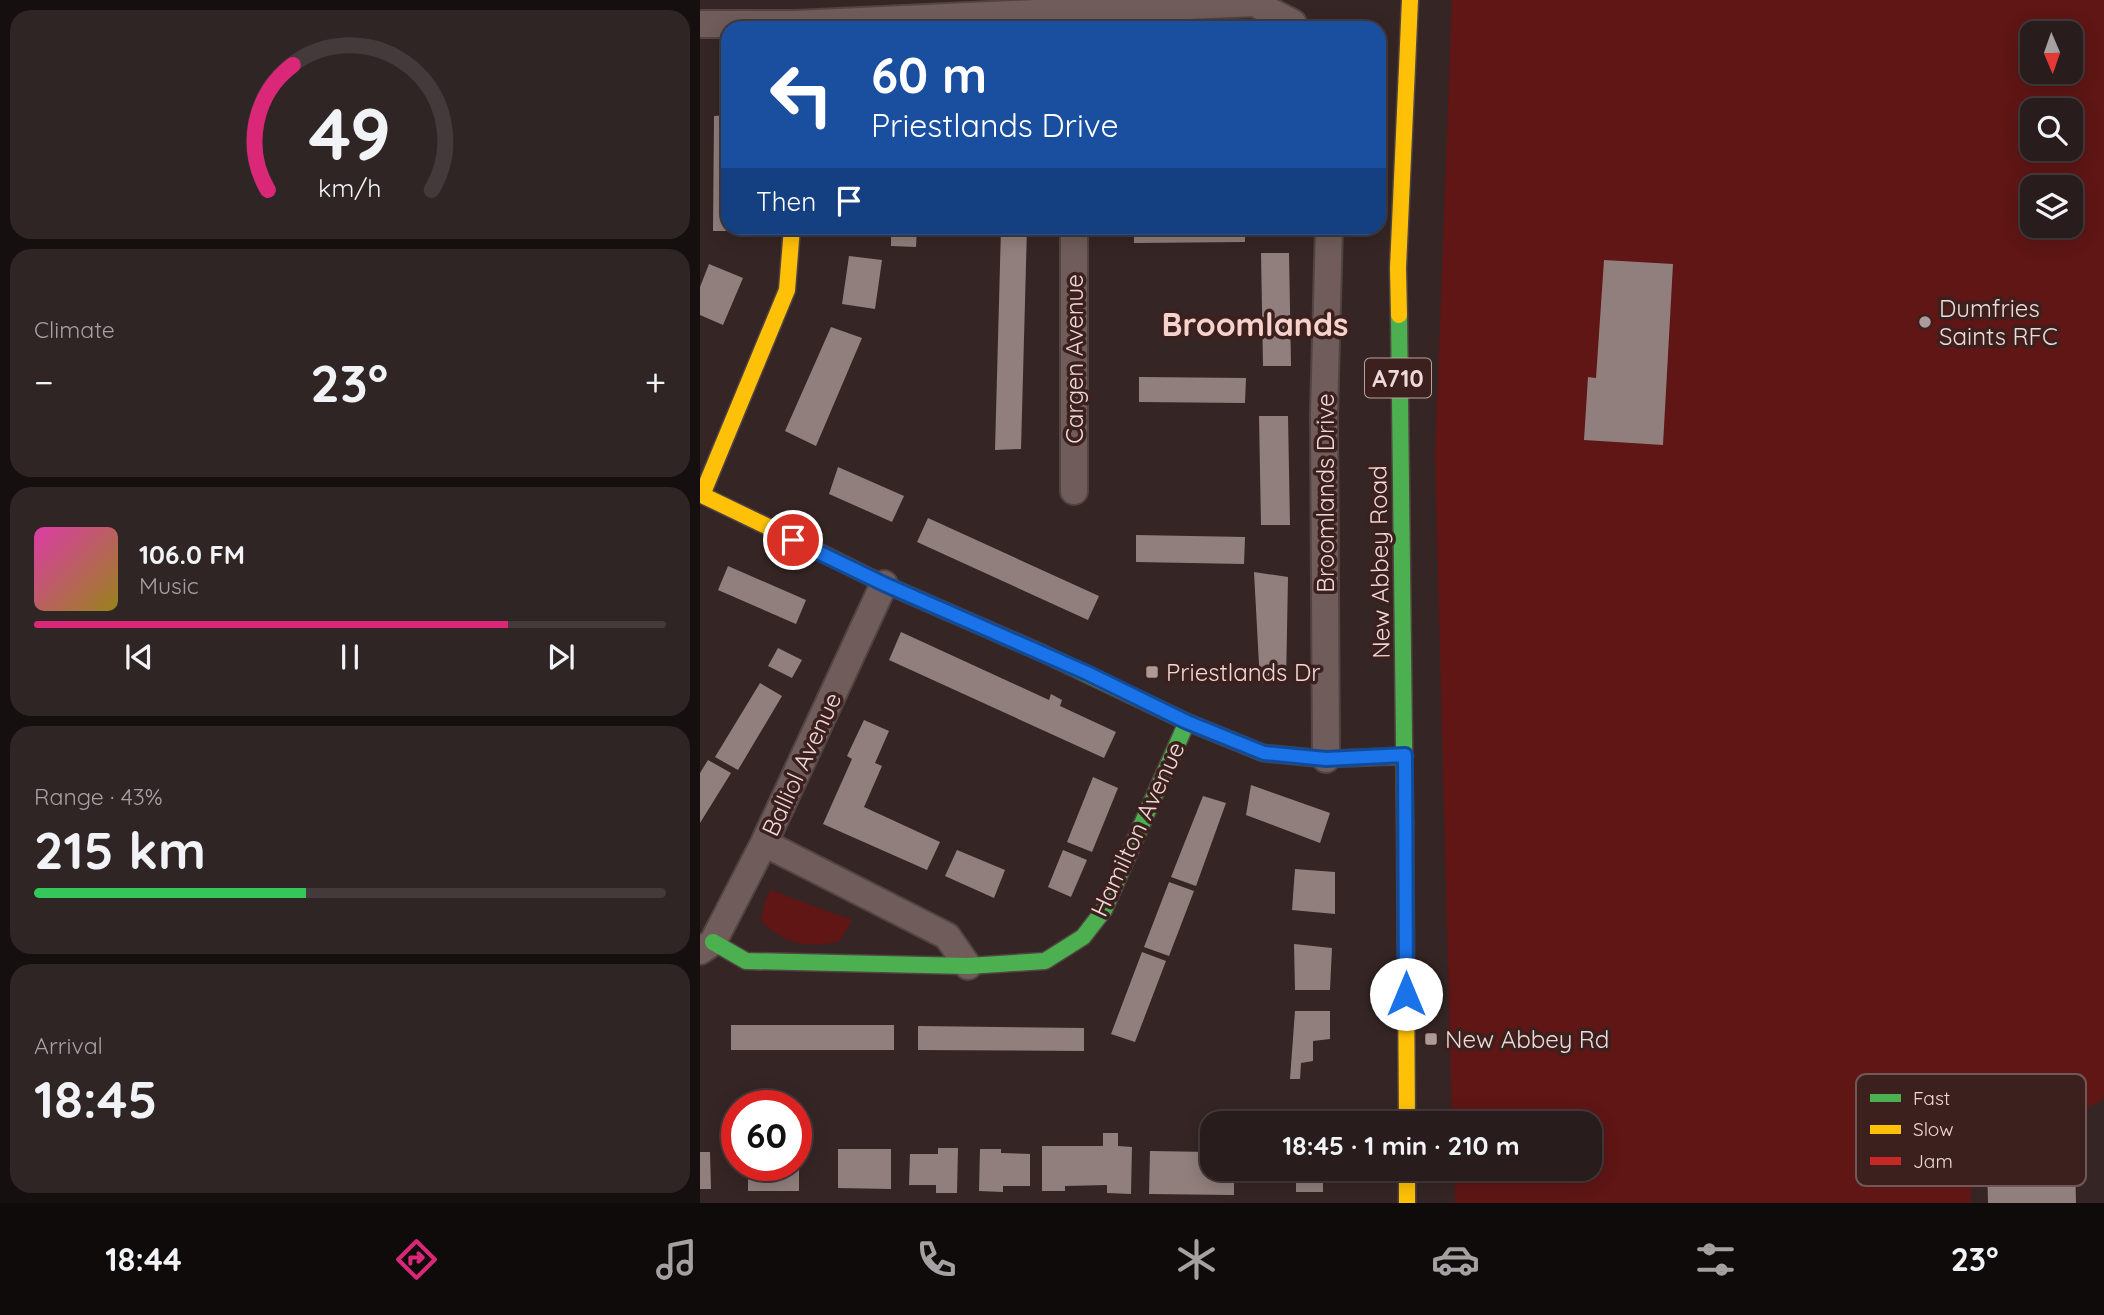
<!DOCTYPE html>
<meta charset="utf-8">
<style>
body{margin:0;font-family:Quicksand,sans-serif;background:#302525;color:#f1f3f6;height:100vh;display:flex;flex-direction:column;font-size:26px;white-space:nowrap}
*{box-sizing:border-box;margin:0}
p{font-size:23px;color:#a5a1a3}
.icon{flex:none;width:38px;height:38px;fill:none;stroke:currentColor;stroke-width:2;stroke-linecap:round;stroke-linejoin:round}
.map{position:relative;flex:1;overflow:hidden}
.side{display:flex;flex-direction:column;gap:10px;padding:10px;background:#160f0f;width:700px}
.side>*{flex:none}
.guide{position:absolute;left:21px;top:21px;width:665px;height:214px;border-radius:21px;box-shadow:0 4px 18px #0003,0 0 0 2px #443a3b;background:#1a4fa0;color:#fff;overflow:hidden}
.needle{width:46px;rotate:178deg}
.controls{position:absolute;left:1320px;top:21px;display:grid;gap:14px}
.controls a{display:grid;place-items:center;width:63px;height:63px;border-radius:14px;background:#281c1c;box-shadow:0 4px 18px #0003,0 0 0 2px #443a3b;font-size:35px}
.speed{position:absolute;left:21px;top:1090px;display:flex;gap:14px;font-size:35px;font-weight:700;text-align:center}
.speed>*{display:grid;place-content:center;width:91px;height:91px;border-radius:50%;background:#281c1c;box-shadow:0 4px 18px #0003,0 0 0 2px #443a3b;line-height:1}
.speed .limit{border:10px solid #d22;background:#fff;color:#111}
.pin{position:absolute;display:grid;place-items:center;width:60px;height:60px;color:#fff;margin:-30px;border:4px solid #fff;border-radius:50%;box-shadow:0 2px 7px #0007}
.me{position:absolute;width:77px;margin:-38px;rotate:0deg;stroke-linejoin:round;filter:drop-shadow(0 0 5px #0008)}
.turn{display:flex;align-items:center;gap:24px;height:147px;padding:0 35px;font-size:32px}
.turn .icon{width:91px;height:91px;stroke-width:2.5}
.turn b{display:block;font-size:49px;line-height:60px}
.then{display:flex;align-items:center;height:66px;padding:0 35px;background:#0003;gap:14px;font-size:26px}
.big{font-size:52px;font-weight:700;line-height:1.1}
.side .tile{flex:1;display:flex;flex-direction:column;justify-content:center;gap:10px;min-width:0;padding:0 24px;border-radius:21px;background:#302525}
.side .dial{align-items:center;gap:0}
.dial svg{height:182px;overflow:visible;fill:none;stroke:#443a3b;stroke-width:7;stroke-linecap:round;text-anchor:middle}
.dial text{fill:#f1f3f6;stroke:none}
.song{display:flex;align-items:center;gap:21px}
.cover{width:84px;height:84px;border-radius:10px;background:linear-gradient(135deg,hsl(320 70% 55%),hsl(50 70% 35%))}
.played{height:7px;border-radius:4px;background:linear-gradient(90deg,#db2777 75%,#443a3b 75%)}
.keys{display:flex;justify-content:space-around;direction:ltr}
.heat{display:flex;justify-content:space-between;align-items:center;font-size:38px;direction:ltr}
.charge{height:10px;border-radius:5px;background:linear-gradient(90deg,#34c759 43%,#443a3b 0)}
.trip{position:absolute;left:500px;top:1111px;width:402px;height:70px;border-radius:21px;background:#281c1c;box-shadow:0 4px 18px #0003,0 0 0 2px #443a3b;font-weight:700;line-height:70px;text-align:center}
.tabs{display:flex;height:112px;justify-content:space-around;align-items:center;background:#100b0b;color:#a5a1a3}
.tabs .icon{width:49px;height:49px}
.tabs .active{color:#db2777}
.tabs b{font-size:32px;color:#f1f3f6}
main{display:flex;flex:1;min-height:0}
.map>svg:first-child{display:block}
.green{fill:#5f1615;fill-rule:evenodd}
.building{fill:#917f7d}
.lines{fill:none;stroke-linecap:round;stroke-linejoin:round}
.street-casing{stroke:#514443;stroke-width:30}
.fast-casing{stroke:#514443;stroke-width:19}
.slow-casing{stroke:#514443;stroke-width:19}
.jam-casing{stroke:#514443;stroke-width:19}
.street{stroke:#705d5b;stroke-width:26}
.fast{stroke:#4caf50;stroke-width:16}
.slow{stroke:#ffc107;stroke-width:16}
.jam{stroke:#c62828;stroke-width:16}
.route-casing{stroke:#114b97;stroke-width:18}
.route{stroke:#1a73e8;stroke-width:12}
.poi-dot{fill:#ad9b99;stroke:#3c201e;stroke-width:2.5}
.labels{text-anchor:middle;dominant-baseline:central;stroke-width:7;stroke-linejoin:round;paint-order:stroke}
.shield{fill:#3c201e;stroke:#b8a2a0;stroke-width:2}
.shield-label{font-size:23px;font-weight:bold;fill:#eddad8}
.poi-label{font-size:24px;fill:#eddad8;stroke:#3c201e;text-anchor:start}
.street-label{font-size:24px;fill:#eddad8;stroke:#3c201e}
.district-label{font-size:32px;font-weight:bold;fill:#f7d1cc;stroke:#3c201e}
.key{fill:#3c201e;stroke:#715856;stroke-width:2}
.key-label{font-size:19px;fill:#eddad8}
</style>
<main>
<section class="side">
<div class="tile dial"><svg viewBox="0 0 100 80">
<path d="M14 69A42 42 0 1 1 86 69"/>
<path d="M14 69A42 42 0 0 1 25 14" stroke="#db2777"/>
<text x="50" y="56" font-size="32" font-weight="700">49</text>
<text x="50" y="72" font-size="11">km/h</text>
</svg></div>
<div class="tile"><p>Climate</p>
<div class="heat"><a>−</a><b class="big">23°</b><a>+</a></div>
</div>
<div class="tile">
<div class="song"><i class="cover"></i><div><b>106.0 FM</b><p>Music</p></div></div>
<div class="played"></div>
<div class="keys"><svg class="icon" aria-label="previous" viewBox="0 0 24 24"><path d="M18 5L8 12l10 7zM5 5v14"/></svg><svg class="icon" aria-label="pause" viewBox="0 0 24 24"><path d="M8 5v14M16 5v14"/></svg><svg class="icon" aria-label="next" viewBox="0 0 24 24"><path d="M6 5l10 7-10 7zM19 5v14"/></svg></div>
</div>
<div class="tile"><p>Range · 43%</p><b class="big">215 km</b><div class="charge"></div></div>
<div class="tile"><p>Arrival</p><b class="big">18:45</b></div>
</section>
<div class="map">
<svg width="1404" height="1203" viewBox="0 0 1404 1203">
<rect width="100%" height="100%" fill="#352625"/>
<path class="green" d="M 752,0 L 1404,0 L 1404,1093 L 1403,1100 L 1272,1164 L 1271,1203 L 755,1203 L 754,1169 L 891,1169 L 891,1124 L 752,1123 L 735,457 ZM 1332,33 L 1370,33 L 1370,72 L 1332,72 ZM 1332,110 L 1370,110 L 1370,149 L 1332,149 ZM 1332,187 L 1370,187 L 1370,226 L 1332,226 Z
M 71,890 L 152,920 L 140,941 C 110,949 81,944 61,920 L 65,901 Z"/>
<path class="building" d="M 28,115 L 28,228 L 49,228 L 49,231 L 13,231 L 14,116 Z
M 150,228 L 182,228 L 182,232 L 150,231 Z
M 191,228 L 217,228 L 216,247 L 191,246 Z
M 301,228 L 327,228 L 321,449 L 295,450 Z
M 434,228 L 545,228 L 545,242 L 434,243 Z
M 561,253 L 589,253 L 591,366 L 563,366 Z
M 149,256 L 182,260 L 175,309 L 142,304 Z
M 904,260 L 973,264 L 963,445 L 884,440 L 888,377 L 896,378 Z
M 9,264 L 43,278 L 23,325 L 0,315 L 0,287 Z
M 131,327 L 162,338 L 116,446 L 85,431 Z
M 439,377 L 546,378 L 545,403 L 439,402 Z
M 559,416 L 588,416 L 590,525 L 561,525 Z
M 138,467 L 204,496 L 192,522 L 129,494 Z
M 228,518 L 399,596 L 388,620 L 217,542 Z
M 436,535 L 545,537 L 544,564 L 436,562 Z
M 28,566 L 106,600 L 96,624 L 18,590 Z
M 554,572 L 588,577 L 586,683 L 560,683 Z
M 201,632 L 349,700 L 351,694 L 362,700 L 360,706 L 416,732 L 404,758 L 189,660 Z
M 78,648 L 102,660 L 92,678 L 68,666 Z
M 60,683 L 82,696 L 38,770 L 15,757 Z
M 164,720 L 189,731 L 175,763 L 182,766 L 164,807 L 240,842 L 227,870 L 123,824 L 152,759 L 147,756 Z
M 8,760 L 31,773 L 0,823 L 0,773 Z
M 393,777 L 418,788 L 392,852 L 367,842 Z
M 551,785 L 630,813 L 620,843 L 546,815 Z
M 503,796 L 526,803 L 496,886 L 471,877 Z
M 257,850 L 305,870 L 294,898 L 245,876 Z
M 363,850 L 387,860 L 371,897 L 348,887 Z
M 595,869 L 635,872 L 635,914 L 592,910 Z
M 469,882 L 494,891 L 469,956 L 444,947 Z
M 594,944 L 632,948 L 630,990 L 595,990 Z
M 442,952 L 466,961 L 435,1042 L 411,1034 Z
M 595,1011 L 630,1011 L 630,1039 L 613,1041 L 613,1061 L 601,1063 L 600,1079 L 590,1079 Z
M 31,1025 L 194,1025 L 194,1050 L 31,1050 Z
M 218,1026 L 384,1028 L 384,1051 L 218,1050 Z
M 403,1133 L 418,1133 L 418,1146 L 432,1147 L 431,1194 L 407,1193 L 407,1185 L 365,1186 L 365,1191 L 342,1191 L 342,1146 L 403,1146 Z
M 238,1148 L 258,1148 L 257,1193 L 236,1193 L 236,1185 L 209,1185 L 210,1154 L 238,1154 Z
M 138,1149 L 191,1149 L 191,1189 L 138,1188 Z
M 280,1149 L 301,1149 L 301,1153 L 330,1154 L 330,1186 L 303,1186 L 303,1192 L 279,1191 Z
M 450,1151 L 513,1152 L 513,1169 L 534,1169 L 534,1195 L 449,1194 Z
M 0,1152 L 10,1152 L 11,1189 L 0,1189 Z
M 96,1156 L 99,1156 L 99,1191 L 48,1191 L 48,1166 L 96,1166 Z
M 1375,1161 L 1376,1203 L 1288,1203 L 1287,1163 Z
M 596,1169 L 623,1169 L 623,1192 L 596,1192 Z"/>
<g class="lines">
<defs>
<path id="street" d="M 0,24 L 95,24 L 554,3 L 593,23 L 595,28
M 374,491 L 374,228
M 626,759 L 624,414 L 629,228
M 64,843 L 247,936 L 268,966
M 0,951 L 13,942 L 64,843 L 184,584"/>
<path id="fast" d="M 699,315 L 705,823
M 342,653 L 487,722 L 563,753 L 626,759 L 705,756
M 13,942 L 46,961 L 268,966 L 345,961 L 383,937 L 404,910 L 487,722"/>
<path id="slow" d="M 699,315 L 698,268 L 710,0
M 85,535 L 2,495 L 87,290 L 92,228
M 705,823 L 707,1124
M 707,1169 L 707,1203"/>
<path id="jam" d="M 85,535 L 184,584 L 342,653"/>
</defs>
<use href="#street" class="street-casing"/>
<use href="#fast" class="fast-casing"/>
<use href="#slow" class="slow-casing"/>
<use href="#jam" class="jam-casing"/>
<use href="#street" class="street"/>
<use href="#fast" class="fast"/>
<use href="#slow" class="slow"/>
<use href="#jam" class="jam"/>
</g>
<g class="lines">
<defs>
<path id="route" d="M 93,540 L 184,584 L 387,673 L 487,722 L 564,753 L 626,759 L 705,755 L 706,994"/>
</defs>
<use href="#route" class="route-casing"/>
<use href="#route" class="route"/>
</g>
<g class="poi-dot">
<circle cx="1225" cy="322" r="7"/>
<rect x="445" y="665" width="14" height="14" rx="3.5"/>
<rect x="724" y="1032" width="14" height="14" rx="3.5"/>
</g>
<g class="labels">
<rect class="shield" x="665" y="358.5" width="66" height="39" rx="5"/>
<g class="shield-label">
<text x="698" y="378">A710</text>
</g>
<g class="poi-label">
<text x="1239" y="308">Dumfries<tspan x="1239" dy="28">Saints RFC</tspan></text>
<text x="466" y="672">Priestlands Dr</text>
<text x="745" y="1039">New Abbey Rd</text>
</g>
<g class="street-label">
<text transform="translate(374 359) rotate(-90)">Cargen Avenue</text>
<text transform="translate(625 493) rotate(-90)">Broomlands Drive</text>
<text transform="translate(679 562) rotate(-91)">New Abbey Road</text>
<text transform="translate(101 764) rotate(-65)">Balliol Avenue</text>
<text transform="translate(437 829) rotate(-65)">Hamilton Avenue</text>
</g>
<g class="district-label">
<text x="555" y="324">Broomlands</text>
</g>
</g>
<rect x="1156" y="1074" width="230" height="112" rx="10" class="key"/>
<rect x="1170" y="1094" width="31" height="8" fill="#4caf50"/>
<rect x="1170" y="1125" width="31" height="9" fill="#ffc107"/>
<rect x="1170" y="1157" width="31" height="8" fill="#c62828"/>
<g class="key-label">
<text x="1213" y="1105">Fast</text>
<text x="1213" y="1136">Slow</text>
<text x="1213" y="1168">Jam</text>
</g>
</svg>
<div class="controls">
<a><svg class="needle" viewBox="-14 -14 28 28"><path d="M0-13l5 13h-10z" fill="#e53935"/><path d="M0 13l5-13h-10z" fill="#a5a1a3"/></svg></a>
<a><svg class="icon" aria-label="search" viewBox="0 0 24 24"><circle cx="10" cy="10" r="6"/><path d="M15 15l6 6"/></svg></a>
<a><svg class="icon" aria-label="layers" viewBox="0 0 24 24"><path d="M12 4l9 5-9 5-9-5zM3 14l9 5 9-5"/></svg></a>
</div>
<div class="speed"><div class="limit">60</div></div>
<div class="pin" style="left:93px;top:540px;background:#d93025"><svg class="icon" aria-label="arrive" viewBox="0 0 24 24"><path d="M6 21V4h12l-3 4 3 4H6"/></svg></div>
<svg class="me" style="left:706px;top:994px" viewBox="-20 -20 40 40"><circle r="19" fill="#fff"/><path d="M0-13L10 11 0 6-10 11z" fill="#1a73e8"/></svg>
<div class="trip">18:45 · 1 min · 210 m</div>
<div class="guide">
<div class="turn"><svg class="icon" aria-label="left" viewBox="0 0 24 24"><path d="M17 20v-9H6M10 6l-5 5 5 5"/></svg><div><b>60 m</b>Priestlands Drive</div></div>
<div class="then">Then<svg class="icon" aria-label="arrive" viewBox="0 0 24 24"><path d="M6 21V4h12l-3 4 3 4H6"/></svg></div>
</div>
</div>
</main>
<nav class="tabs">
<b>18:44</b>
<svg class="icon active" aria-label="directions" viewBox="0 0 24 24"><path d="M12 3l9 9-9 9-9-9zM9 14v-3h6M13 9l2 2-2 2"/></svg>
<svg class="icon" aria-label="music" viewBox="0 0 24 24"><path d="M9 18V5l10-2v13"/><circle cx="6" cy="18" r="3"/><circle cx="16" cy="16" r="3"/></svg>
<svg class="icon" aria-label="phone" viewBox="0 0 24 24"><path d="M5 4h4l2 5-3 2q2 4 5 5l2-3 5 2v4C11 20 4 13 5 4z"/></svg>
<svg class="icon" aria-label="climate" viewBox="0 0 24 24"><path d="M12 3v18M4 7l16 10M4 17L20 7"/></svg>
<svg class="icon" aria-label="car" viewBox="0 0 24 24"><path d="M5 17H2v-5l4-1 3-4h7l3 4 3 1v5h-3M9 17h6M6 11h13"/><circle cx="7" cy="17" r="2"/><circle cx="17" cy="17" r="2"/></svg>
<svg class="icon" aria-label="filters" viewBox="0 0 24 24"><path d="M4 7h16M4 17h16"/><circle cx="9" cy="7" r="2"/><circle cx="15" cy="17" r="2"/></svg>
<b>23°</b>
</nav>
